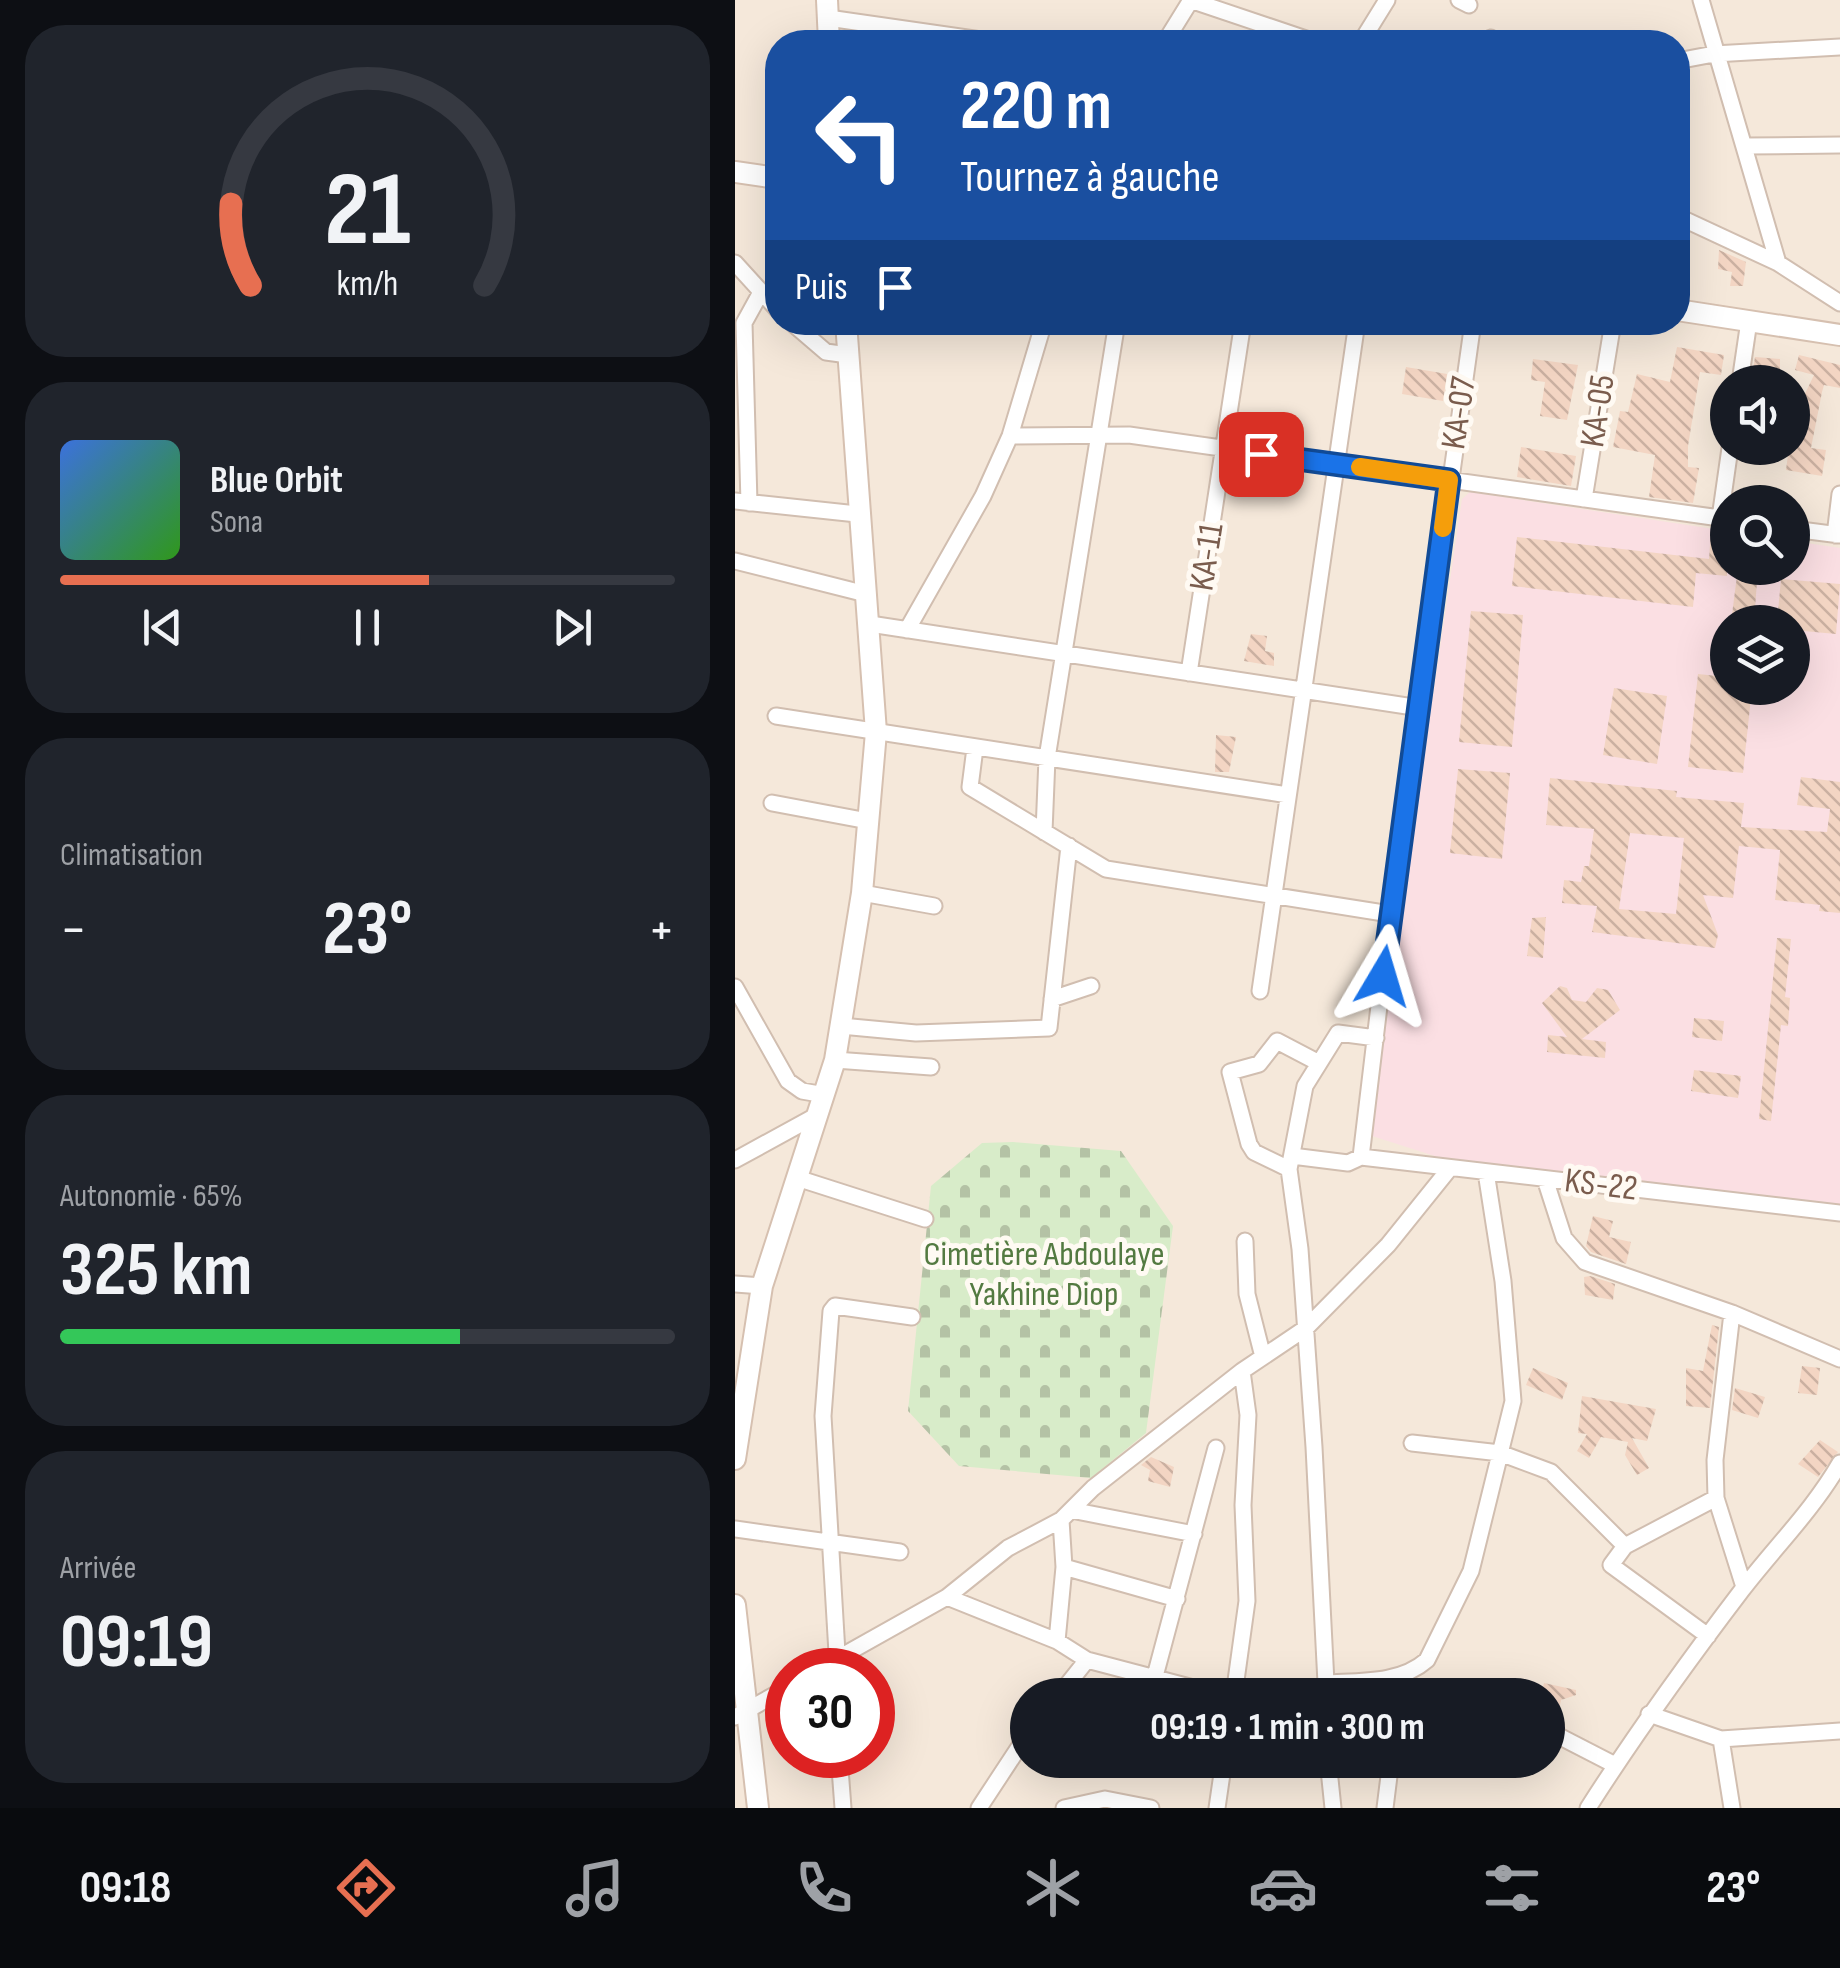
<!DOCTYPE html>
<html lang="fr">
<meta charset="utf-8">
<style>
body{margin:0;font-family:"Sofia Sans Condensed",sans-serif;background:#20242c;color:#f1f3f6;height:100vh;display:flex;flex-direction:column;font-size:38px;white-space:nowrap}
*{box-sizing:border-box;margin:0}
p{font-size:32px;color:#9ea1a6}
.icon{flex:none;width:55px;height:55px;fill:none;stroke:currentColor;stroke-width:2;stroke-linecap:round;stroke-linejoin:round}
.map{position:relative;flex:1;overflow:hidden}
.sheet{display:flex;flex-direction:column;gap:25px;padding:25px;background:#0d0f14;width:735px}
.sheet>*{flex:none}
.hud{position:absolute;left:30px;top:30px;width:925px;height:305px;border-radius:40px;box-shadow:0 10px 40px #0002;background:#1a4fa0;color:#fff;overflow:hidden}
.buttons{position:absolute;left:975px;top:365px;display:grid;gap:20px}
.buttons a{display:grid;place-items:center;width:100px;height:100px;border-radius:50%;background:#171b24;box-shadow:0 10px 40px #0002;font-size:50px}
.speed{position:absolute;left:30px;top:1648px;display:flex;gap:20px;font-size:50px;font-weight:700;text-align:center}
.speed>*{display:grid;place-content:center;width:130px;height:130px;border-radius:50%;background:#171b24;box-shadow:0 10px 40px #0002;line-height:1}
.speed .limit{border:15px solid #d22;background:#fff;color:#111}
.pin{position:absolute;display:grid;place-items:center;width:85px;height:85px;color:#fff;margin:-42px;border-radius:20px;box-shadow:0 5px 15px #0006}
.me{position:absolute;width:110px;margin:-55px;rotate:7deg;stroke-linejoin:round;filter:drop-shadow(0 0 8px #0008)}
.turn{display:flex;align-items:center;gap:35px;height:210px;padding:0 30px;font-size:45px}
.turn .icon{width:130px;height:130px;stroke-width:2.5}
.turn b{display:block;font-size:70px;line-height:85px}
.then{display:flex;align-items:center;height:95px;padding:0 30px;background:#0003;gap:20px;font-size:38px}
.big{font-size:75px;font-weight:700;line-height:1.1}
.sheet .card{flex:1;display:flex;flex-direction:column;justify-content:center;gap:15px;min-width:0;padding:0 35px;border-radius:40px;background:#20242c}
.sheet .dial{align-items:center;gap:0}
.dial svg{height:260px;overflow:visible;fill:none;stroke:#363941;stroke-width:7;stroke-linecap:round;text-anchor:middle}
.dial text{fill:#f1f3f6;stroke:none}
.song{display:flex;align-items:center;gap:30px}
.cover{width:120px;height:120px;border-radius:15px;background:linear-gradient(135deg,hsl(220 70% 55%),hsl(110 70% 35%))}
.played{height:10px;border-radius:5px;background:linear-gradient(90deg,#e76f51 60%,#363941 60%)}
.keys{display:flex;justify-content:space-around;direction:ltr}
.heat{display:flex;justify-content:space-between;align-items:center;font-size:55px;direction:ltr}
.charge{height:15px;border-radius:8px;background:linear-gradient(90deg,#34c759 65%,#363941 0)}
.trip{position:absolute;left:275px;top:1678px;width:555px;height:100px;border-radius:50px;background:#171b24;box-shadow:0 10px 40px #0002;font-weight:700;line-height:100px;text-align:center}
.dock{display:flex;height:160px;justify-content:space-around;align-items:center;background:#090b0e;color:#9ea1a6}
.dock .icon{width:70px;height:70px}
.dock .on{color:#e76f51}
.dock b{font-size:45px;color:#f1f3f6}
main{display:flex;flex:1;min-height:0}
.map>svg:first-child{display:block}
.residential{fill:#f5e8da;fill-rule:evenodd}
.medical{fill:#fbdfe3;fill-rule:evenodd}
.cemetery{fill:url(#cemetery-stones)}
.building{fill:url(#building-back-hatch);fill-rule:evenodd}
.lines{fill:none;stroke-linecap:round;stroke-linejoin:round}
.street-casing{stroke:#d1beb0;stroke-width:19}
.secondary-casing{stroke:#d6c0b0;stroke-width:24}
.street{stroke:#fff;stroke-width:15}
.secondary{stroke:#fff;stroke-width:20}
.route-casing{stroke:#114b97;stroke-width:25}
.route{stroke:#1a73e8;stroke-width:18}
.slow{stroke:#f59e0b;stroke-width:18}
.labels{text-anchor:middle;dominant-baseline:central;stroke-width:10;stroke-linejoin:round;paint-order:stroke}
.street-label{font-size:35px;fill:#7a5c4d;stroke:#fffaf3}
.park-label{font-size:35px;fill:#537a41;stroke:#fffaf3}
</style>
<main>
<section class="sheet">
<div class="card dial"><svg viewBox="0 0 100 80">
<path d="M14 69A42 42 0 1 1 86 69"/>
<path d="M14 69A42 42 0 0 1 8 44" stroke="#e76f51"/>
<text x="50" y="56" font-size="32" font-weight="700">21</text>
<text x="50" y="72" font-size="11">km/h</text>
</svg></div>
<div class="card">
<div class="song"><i class="cover"></i><div><b>Blue Orbit</b><p>Sona</p></div></div>
<div class="played"></div>
<div class="keys"><svg class="icon" aria-label="previous" viewBox="0 0 24 24"><path d="M18 5L8 12l10 7zM5 5v14"/></svg><svg class="icon" aria-label="pause" viewBox="0 0 24 24"><path d="M8 5v14M16 5v14"/></svg><svg class="icon" aria-label="next" viewBox="0 0 24 24"><path d="M6 5l10 7-10 7zM19 5v14"/></svg></div>
</div>
<div class="card"><p>Climatisation</p>
<div class="heat"><a>−</a><b class="big">23°</b><a>+</a></div>
</div>
<div class="card"><p>Autonomie · 65%</p><b class="big">325 km</b><div class="charge"></div></div>
<div class="card"><p>Arrivée</p><b class="big">09:19</b></div>
</section>
<div class="map">
<svg width="1105" height="1808" viewBox="0 0 1105 1808">
<defs>
<pattern id="cemetery-stones" width="16" height="16" patternUnits="userSpaceOnUse" patternTransform="scale(2.5)"><rect width="16" height="16" fill="#d8ecc9"/><path d="M2 7V4a2 2 0 0 1 4 0v3zM10 15v-3a2 2 0 0 1 4 0v3z" fill="#b4c2a5"/></pattern>
<pattern id="building-back-hatch" width="6" height="6" patternUnits="userSpaceOnUse" patternTransform="scale(2.5)"><rect width="6" height="6" fill="#f3d5c3"/><path d="M-1 5l2 2M0 0l6 6M5-1l2 2" fill="none" stroke="#cab0a1"/></pattern>
</defs>
<rect width="100%" height="100%" fill="#fdf6ec"/>
<path class="residential" d="M 0,0 L 1105,0 L 1105,1808 L 0,1808 ZM 42,42 L 942,42 L 942,322 L 42,322 ZM 992,382 L 1058,382 L 1058,448 L 992,448 ZM 992,502 L 1058,502 L 1058,568 L 992,568 ZM 992,622 L 1058,622 L 1058,688 L 992,688 ZM 52,1670 L 138,1670 L 138,1755 L 52,1755 ZM 292,1695 L 812,1695 L 812,1760 L 292,1760 Z"/>
<path class="medical" d="M 735,492 L 992,531 L 992,568 L 1058,568 L 1058,541 L 1105,548 L 1105,1204 L 706,1158 L 637,1136 L 635,1124 L 727,499 ZM 992,622 L 1058,622 L 1058,688 L 992,688 Z"/>
<path class="cemetery" d="M 278,1142 L 386,1151 L 438,1226 L 411,1433 L 356,1478 L 224,1466 L 173,1411 L 196,1186 L 247,1143 Z"/>
<path class="building" d="M 984,250 L 1011,262 L 1008,286 L 995,286 L 997,272 L 983,269 Z
M 942,347 L 989,355 L 986,375 L 965,372 L 953,446 L 953,467 L 964,468 L 958,503 L 914,497 L 920,455 L 878,447 L 885,411 L 893,412 L 902,374 L 935,382 Z
M 1064,355 L 1105,365 L 1105,388 L 1089,385 L 1087,392 L 1076,448 L 1091,450 L 1087,476 L 1051,470 L 1060,401 L 1066,402 L 1079,375 L 1060,370 Z
M 1020,357 L 1045,359 L 1045,382 L 1016,382 Z
M 798,359 L 843,365 L 832,420 L 805,416 L 810,382 L 796,380 Z
M 671,367 L 712,374 L 708,401 L 667,394 Z
M 506,413 L 539,417 L 538,435 L 528,442 L 501,438 Z
M 786,447 L 841,456 L 836,486 L 782,477 Z
M 976,531 L 992,533 L 992,576 L 961,573 L 958,607 L 777,586 L 782,537 L 974,559 Z
M 1003,568 L 1023,568 L 1019,622 L 996,622 Z
M 1046,579 L 1105,584 L 1101,634 L 1058,630 L 1058,622 L 1042,622 Z
M 736,611 L 788,615 L 777,747 L 724,742 Z
M 516,634 L 532,636 L 530,651 L 539,653 L 539,666 L 509,661 Z
M 963,674 L 992,677 L 992,688 L 1017,688 L 1008,773 L 953,767 Z
M 879,688 L 932,696 L 922,764 L 868,755 Z
M 481,735 L 501,737 L 494,772 L 480,772 Z
M 723,769 L 775,773 L 767,859 L 715,853 Z
M 1066,777 L 1105,782 L 1105,913 L 1084,911 L 1085,905 L 1040,900 L 1045,850 L 1004,846 L 998,898 L 968,895 L 983,935 L 980,948 L 857,932 L 862,906 L 827,903 L 829,880 L 846,882 L 849,866 L 854,866 L 859,829 L 811,825 L 815,778 L 942,791 L 941,797 L 1009,803 L 1006,827 L 1092,832 L 1095,809 L 1062,805 ZM 895,833 L 949,838 L 941,914 L 884,909 Z
M 811,917 L 808,958 L 792,956 L 797,918 Z
M 1042,938 L 1056,939 L 1050,997 L 1055,998 L 1053,1026 L 1046,1025 L 1036,1121 L 1024,1119 Z
M 825,986 L 832,988 L 837,1000 L 851,1002 L 862,988 L 873,990 L 885,1010 L 847,1039 L 871,1042 L 870,1058 L 812,1052 L 813,1035 L 832,1037 L 807,1003 Z
M 959,1018 L 989,1021 L 987,1041 L 957,1037 Z
M 959,1070 L 1006,1076 L 1003,1098 L 956,1091 Z
M 858,1216 L 878,1221 L 874,1237 L 896,1242 L 891,1264 L 856,1252 L 851,1246 Z
M 855,1276 L 880,1284 L 878,1300 L 850,1295 L 849,1277 Z
M 977,1325 L 984,1327 L 975,1408 L 951,1406 L 951,1368 L 968,1371 Z
M 1067,1366 L 1085,1368 L 1082,1395 L 1063,1393 Z
M 798,1368 L 833,1383 L 827,1400 L 791,1385 Z
M 1000,1388 L 1030,1397 L 1023,1418 L 997,1410 Z
M 847,1396 L 921,1409 L 912,1441 L 897,1438 L 914,1468 L 902,1475 L 890,1455 L 893,1442 L 866,1437 L 854,1458 L 842,1451 L 852,1434 L 843,1433 Z
M 1085,1440 L 1103,1452 L 1083,1477 L 1063,1464 Z
M 416,1457 L 439,1467 L 435,1487 L 413,1481 L 415,1470 L 406,1465 Z
M 809,1683 L 841,1690 L 841,1695 L 826,1700 L 823,1716 L 812,1714 L 812,1695 L 806,1695 Z"/>
<g class="lines">
<defs>
<path id="street" d="M 455,0 L 580,42
M 724,0 L 734,5
M 966,0 L 1043,263 L 1105,303
M 93,18 L 260,42
M 430,42 L 456,0
M 626,42 L 652,0
M 753,42 L 756,38
M 942,61 L 979,54 L 1105,47
M 1011,146 L 1105,145
M 942,216 L 1043,263
M 0,263 L 42,309
M 56,322 L 91,352 L 113,355
M 1005,382 L 1014,321
M 275,436 L 394,435 L 992,519
M 849,499 L 878,322
M 0,501 L 122,514
M 14,503 L 9,323 L 26,292
M 985,518 L 995,448
M 1058,529 L 1105,535
M 1100,535 L 1105,494
M 0,561 L 131,594
M 135,624 L 685,708
M 172,630 L 248,496 L 275,436 L 309,322
M 454,673 L 508,322
M 41,716 L 553,795
M 240,748 L 235,787 L 371,869 L 655,914
M 37,803 L 133,821
M 309,832 L 312,758 L 382,322
M 127,893 L 199,906
M 0,987 L 53,1081 L 67,1091 L 90,1095
M 525,991 L 622,322
M 317,999 L 356,986
M 106,1026 L 181,1033 L 314,1028 L 334,846
M 641,1038 L 603,1033 L 570,1086 L 554,1169 L 565,1249 L 579,1447 L 591,1683 C 624,1681 665,1684 692,1660 L 736,1571 L 778,1401 L 768,1281 L 751,1172
M 100,1060 L 196,1067
M 557,1156 L 613,1163 L 626,1157 L 1105,1213
M 626,1157 L 655,914 L 738,322
M 0,1160 L 84,1114
M 554,1169 L 519,1152 L 514,1144 L 495,1072 L 524,1064 L 542,1041 L 584,1063
M 62,1178 L 190,1219
M 810,1179 L 829,1238 L 850,1262 L 997,1313 L 1105,1359
M 510,1241 L 512,1294 L 528,1357
M 0,1284 L 27,1286
M 997,1313 L 980,1460 L 981,1498 L 1009,1587
M 677,1443 L 765,1453 L 816,1472 L 890,1546
M 336,1510 L 459,1534
M 326,1520 L 329,1567 L 442,1599
M 0,1529 L 165,1552
M 212,1597 L 322,1641 L 352,1660 L 485,1695
M 973,1636 L 876,1565 L 890,1546 L 981,1498
M 322,1641 L 329,1567
M 82,1670 L 212,1597 L 273,1548 L 326,1520 L 358,1488 L 507,1371 L 571,1328 L 653,1245 L 715,1168
M 103,1670 L 88,1416 L 96,1311 L 100,1306 L 177,1317
M 419,1680 L 481,1448
M 324,1695 L 352,1660
M 499,1695 L 512,1601 L 508,1505 L 513,1415 L 507,1371
M 914,1714 L 986,1739 L 997,1808
M 0,1717 L 52,1688
M 812,1730 L 880,1765
M 986,1739 L 1105,1731
M 104,1755 L 108,1808
M 593,1760 L 598,1808
M 244,1808 L 292,1735
M 329,1808 L 370,1799 L 416,1808
M 482,1808 L 489,1760
M 650,1808 L 656,1760
M 853,1808 C 901,1733 953,1661 1007,1590 C 1040,1547 1078,1510 1105,1463"/>
<path id="secondary" d="M 92,0 L 94,42
M 0,172 L 42,178
M 942,310 L 1105,335
M 0,1459 L 27,1286 L 100,1060 L 127,893 L 141,732 L 111,322
M 0,1605 L 23,1808"/>
</defs>
<use href="#street" class="street-casing"/>
<use href="#secondary" class="secondary-casing"/>
<use href="#street" class="street"/>
<use href="#secondary" class="secondary"/>
</g>
<g class="lines">
<defs>
<path id="route" d="M 526,454 L 714,480 L 648,976"/>
</defs>
<use href="#route" class="route-casing"/>
<use href="#route" class="route"/>
<path class="slow" d="M 625,467 L 714,480 L 708,528"/>
</g>
<g class="labels">
<g class="street-label">
<text transform="translate(863 411) rotate(-81)">KA-05</text>
<text transform="translate(724 413) rotate(-81)">KA-07</text>
<text transform="translate(472 557) rotate(-81)">KA-11</text>
<text transform="translate(866 1185) rotate(7)">KS-22</text>
</g>
<g class="park-label">
<text x="309" y="1254">Cimetière Abdoulaye<tspan x="309" dy="40">Yakhine Diop</tspan></text>
</g>
</g>
</svg>
<div class="buttons">
<a><svg class="icon" aria-label="sound" viewBox="0 0 24 24"><path d="M4 9h4l5-4v14l-5-4H4zM17 9q2 3 0 6"/></svg></a>
<a><svg class="icon" aria-label="search" viewBox="0 0 24 24"><circle cx="10" cy="10" r="6"/><path d="M15 15l6 6"/></svg></a>
<a><svg class="icon" aria-label="layers" viewBox="0 0 24 24"><path d="M12 4l9 5-9 5-9-5zM3 14l9 5 9-5"/></svg></a>
</div>
<div class="speed"><div class="limit">30</div></div>
<div class="pin" style="left:526px;top:454px;background:#d93025"><svg class="icon" aria-label="arrive" viewBox="0 0 24 24"><path d="M6 21V4h12l-3 4 3 4H6"/></svg></div>
<svg class="me" style="left:648px;top:976px" viewBox="-20 -20 40 40"><path d="M0-17L14 15 0 8-14 15z" fill="#1a73e8" stroke="#fff" stroke-width="4"/></svg>
<div class="trip">09:19 · 1 min · 300 m</div>
<div class="hud">
<div class="turn"><svg class="icon" aria-label="left" viewBox="0 0 24 24"><path d="M17 20v-9H6M10 6l-5 5 5 5"/></svg><div><b>220 m</b>Tournez à gauche</div></div>
<div class="then">Puis<svg class="icon" aria-label="arrive" viewBox="0 0 24 24"><path d="M6 21V4h12l-3 4 3 4H6"/></svg></div>
</div>
</div>
</main>
<nav class="dock">
<b>09:18</b>
<svg class="icon on" aria-label="directions" viewBox="0 0 24 24"><path d="M12 3l9 9-9 9-9-9zM9 14v-3h6M13 9l2 2-2 2"/></svg>
<svg class="icon" aria-label="music" viewBox="0 0 24 24"><path d="M9 18V5l10-2v13"/><circle cx="6" cy="18" r="3"/><circle cx="16" cy="16" r="3"/></svg>
<svg class="icon" aria-label="phone" viewBox="0 0 24 24"><path d="M5 4h4l2 5-3 2q2 4 5 5l2-3 5 2v4C11 20 4 13 5 4z"/></svg>
<svg class="icon" aria-label="climate" viewBox="0 0 24 24"><path d="M12 3v18M4 7l16 10M4 17L20 7"/></svg>
<svg class="icon" aria-label="car" viewBox="0 0 24 24"><path d="M5 17H2v-5l4-1 3-4h7l3 4 3 1v5h-3M9 17h6M6 11h13"/><circle cx="7" cy="17" r="2"/><circle cx="17" cy="17" r="2"/></svg>
<svg class="icon" aria-label="filters" viewBox="0 0 24 24"><path d="M4 7h16M4 17h16"/><circle cx="9" cy="7" r="2"/><circle cx="15" cy="17" r="2"/></svg>
<b>23°</b>
</nav>
